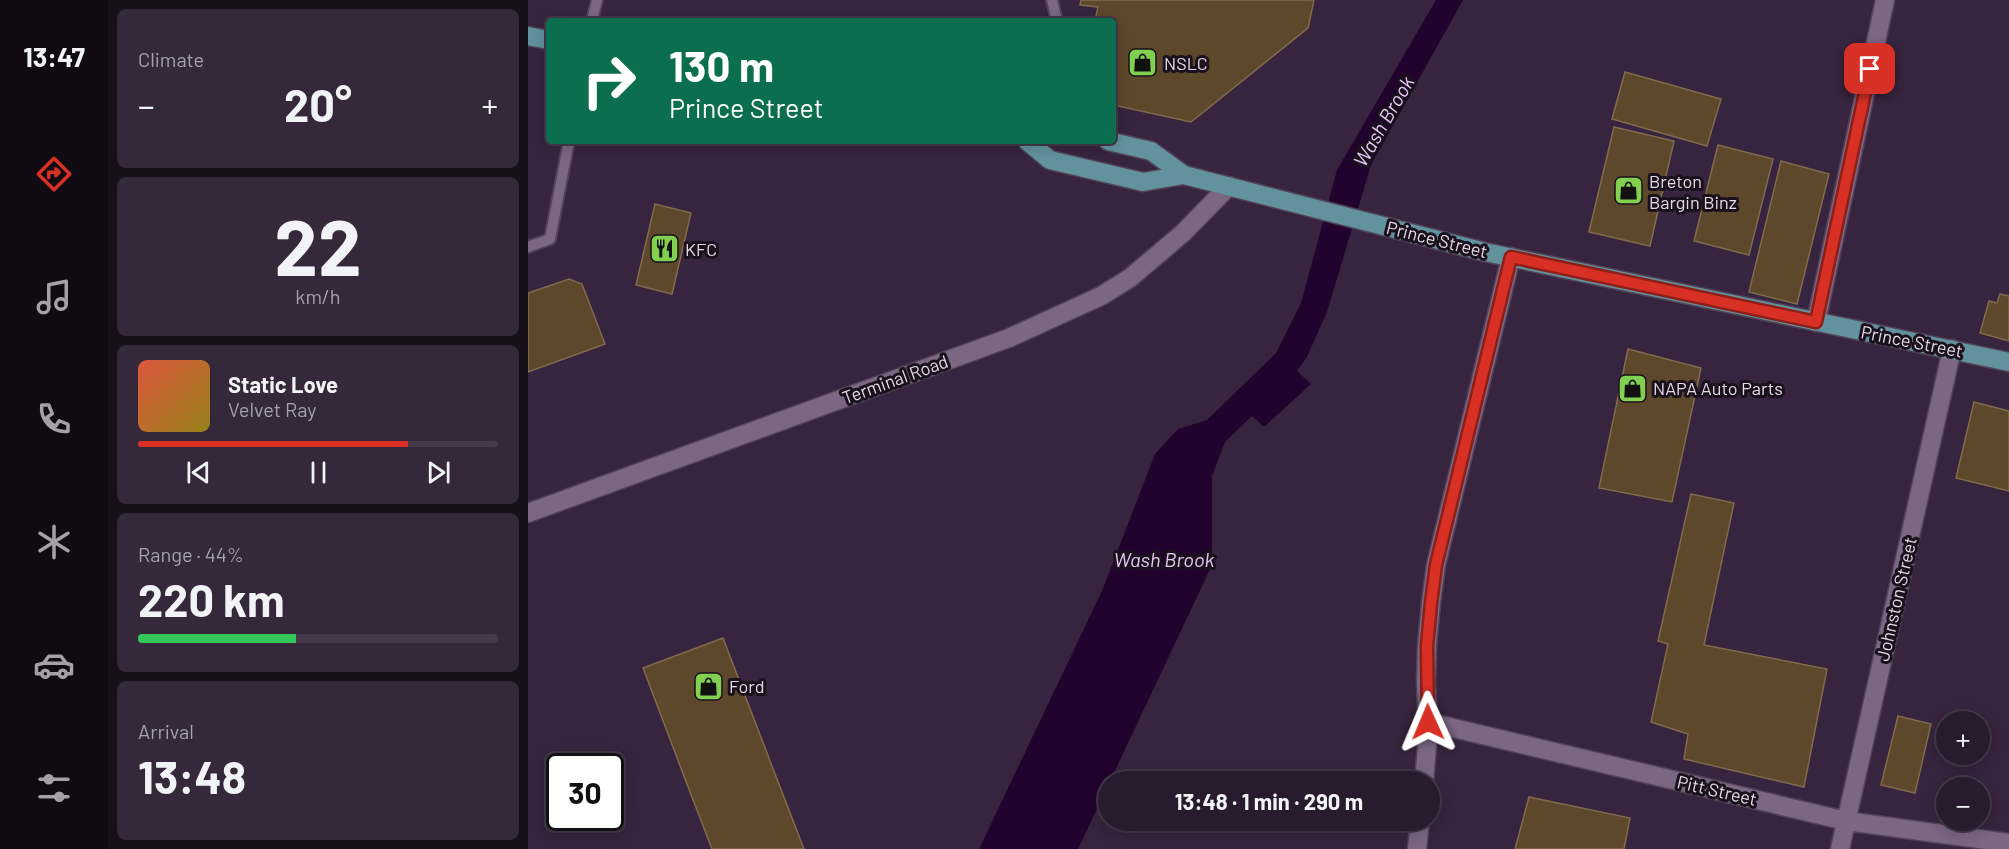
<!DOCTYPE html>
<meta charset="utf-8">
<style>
body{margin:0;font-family:Barlow,sans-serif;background:#35283a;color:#f1f3f6;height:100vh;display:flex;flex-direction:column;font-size:22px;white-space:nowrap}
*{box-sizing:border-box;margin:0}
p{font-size:20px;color:#a5a1aa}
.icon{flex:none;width:33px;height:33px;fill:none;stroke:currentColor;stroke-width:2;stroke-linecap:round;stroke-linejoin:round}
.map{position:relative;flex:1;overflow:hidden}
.details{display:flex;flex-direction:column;gap:9px;padding:9px;background:#170f19;width:420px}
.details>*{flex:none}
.guide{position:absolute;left:18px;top:18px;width:570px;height:126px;border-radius:6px;box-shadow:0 3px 15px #0003,0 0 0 2px #45394a;background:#0b6e4f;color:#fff;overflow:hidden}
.fabs{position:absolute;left:1408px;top:711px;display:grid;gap:12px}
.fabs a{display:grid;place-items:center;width:54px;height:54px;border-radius:50%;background:#291b2e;box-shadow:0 3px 15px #0003,0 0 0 2px #45394a;font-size:30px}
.speed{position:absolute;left:18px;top:753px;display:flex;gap:12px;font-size:30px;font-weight:700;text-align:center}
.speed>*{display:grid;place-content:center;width:78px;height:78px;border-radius:50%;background:#291b2e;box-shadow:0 3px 15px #0003,0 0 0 2px #45394a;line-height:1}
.speed .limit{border:3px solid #111;border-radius:9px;background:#fff;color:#111}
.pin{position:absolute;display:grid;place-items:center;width:51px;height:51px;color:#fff;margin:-26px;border-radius:12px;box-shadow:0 3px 9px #0006}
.me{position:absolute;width:66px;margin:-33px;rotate:359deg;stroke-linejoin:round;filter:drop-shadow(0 0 4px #0008)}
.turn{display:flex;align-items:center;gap:21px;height:126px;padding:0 24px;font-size:27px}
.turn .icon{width:78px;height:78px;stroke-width:2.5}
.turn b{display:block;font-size:42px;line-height:51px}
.big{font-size:45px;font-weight:700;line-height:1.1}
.details .widget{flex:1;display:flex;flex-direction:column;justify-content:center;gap:9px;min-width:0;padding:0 21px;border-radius:9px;background:#35283a}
.details .dial{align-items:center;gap:0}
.dial b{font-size:78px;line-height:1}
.song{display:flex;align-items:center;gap:18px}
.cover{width:72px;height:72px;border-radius:9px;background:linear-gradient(135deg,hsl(10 70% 55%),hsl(50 70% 35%))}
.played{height:6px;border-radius:3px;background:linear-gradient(90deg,#d93025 75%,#45394a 75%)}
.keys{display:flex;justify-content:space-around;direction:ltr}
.heat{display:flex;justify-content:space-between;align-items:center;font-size:33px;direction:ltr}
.charge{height:9px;border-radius:4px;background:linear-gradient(90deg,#34c759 44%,#45394a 0)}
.trip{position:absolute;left:570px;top:771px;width:342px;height:60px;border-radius:30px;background:#291b2e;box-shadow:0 3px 15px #0003,0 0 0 2px #45394a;font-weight:700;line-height:60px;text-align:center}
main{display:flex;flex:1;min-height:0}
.tabs{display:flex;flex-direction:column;width:108px;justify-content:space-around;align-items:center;background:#100b12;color:#a5a1aa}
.tabs .icon{width:42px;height:42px}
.tabs .on{color:#d93025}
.tabs b{font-size:27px;color:#f1f3f6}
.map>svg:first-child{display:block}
.water{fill:#22032e}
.building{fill:#5d482b;stroke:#816b4d;stroke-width:1.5}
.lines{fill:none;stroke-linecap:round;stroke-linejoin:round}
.lane-casing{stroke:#514258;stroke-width:14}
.street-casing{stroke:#514258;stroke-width:21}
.secondary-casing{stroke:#514258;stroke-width:21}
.primary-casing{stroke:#514258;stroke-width:21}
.lane{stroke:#7b6684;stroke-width:10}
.street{stroke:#7b6684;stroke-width:18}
.secondary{stroke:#7b6684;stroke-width:18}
.primary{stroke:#61929e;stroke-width:18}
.route-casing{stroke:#8d1f18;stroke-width:15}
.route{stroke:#d93025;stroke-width:10}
.labels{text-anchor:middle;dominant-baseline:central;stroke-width:6;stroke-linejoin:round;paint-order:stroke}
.poi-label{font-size:18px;fill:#e4d8e9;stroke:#1a111d;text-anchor:start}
.street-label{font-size:18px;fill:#e4d8e9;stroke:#1a111d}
.water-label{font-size:20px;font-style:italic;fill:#e8c9f6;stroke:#1a111d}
</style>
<main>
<nav class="tabs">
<b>13:47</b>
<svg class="icon on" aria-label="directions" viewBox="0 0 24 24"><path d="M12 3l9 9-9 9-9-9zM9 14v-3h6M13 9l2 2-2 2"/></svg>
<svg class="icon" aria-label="music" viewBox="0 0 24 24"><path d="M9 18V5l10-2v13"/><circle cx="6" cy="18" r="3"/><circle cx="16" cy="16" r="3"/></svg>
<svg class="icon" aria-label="phone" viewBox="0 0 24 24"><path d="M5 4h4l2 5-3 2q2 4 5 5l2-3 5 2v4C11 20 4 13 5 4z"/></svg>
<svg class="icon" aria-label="climate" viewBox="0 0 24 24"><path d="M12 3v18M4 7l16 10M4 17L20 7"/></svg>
<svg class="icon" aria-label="car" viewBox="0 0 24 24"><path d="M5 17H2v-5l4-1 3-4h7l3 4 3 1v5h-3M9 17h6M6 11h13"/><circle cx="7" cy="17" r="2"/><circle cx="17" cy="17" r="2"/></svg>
<svg class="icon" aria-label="filters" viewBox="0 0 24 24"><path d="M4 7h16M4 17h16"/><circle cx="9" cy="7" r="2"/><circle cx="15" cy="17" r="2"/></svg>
</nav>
<section class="details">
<div class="widget"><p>Climate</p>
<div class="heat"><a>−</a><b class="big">20°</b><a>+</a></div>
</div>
<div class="widget dial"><b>22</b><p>km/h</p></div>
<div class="widget">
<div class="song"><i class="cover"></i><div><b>Static Love</b><p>Velvet Ray</p></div></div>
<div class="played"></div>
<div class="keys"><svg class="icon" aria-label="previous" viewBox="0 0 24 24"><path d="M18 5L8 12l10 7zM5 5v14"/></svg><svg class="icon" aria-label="pause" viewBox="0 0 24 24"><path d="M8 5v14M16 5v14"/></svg><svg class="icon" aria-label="next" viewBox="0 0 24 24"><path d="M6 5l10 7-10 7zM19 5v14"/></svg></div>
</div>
<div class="widget"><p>Range · 44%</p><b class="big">220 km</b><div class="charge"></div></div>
<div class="widget"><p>Arrival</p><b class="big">13:48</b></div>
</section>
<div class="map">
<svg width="1481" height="849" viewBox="0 0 1481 849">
<rect width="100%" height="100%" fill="#37243e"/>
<path class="water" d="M 908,0 L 935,0 L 843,165 L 799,312 L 779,357 L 769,371 L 783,384 L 736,427 L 724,416 L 697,442 L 684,476 L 684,565 L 550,849 L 451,849 L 574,591 L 627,454 L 650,429 L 679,420 L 748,353 L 773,303 L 809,170 Z"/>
<path class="building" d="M 553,0 L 786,0 L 780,28 L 663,122 L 585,105 L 585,21 L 567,21 L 570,7 L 552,5 Z
M 1097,72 L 1193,99 L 1179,146 L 1084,119 Z
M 1086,127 L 1146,141 L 1122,246 L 1061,232 Z
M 1190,145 L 1245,159 L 1221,255 L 1166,241 Z
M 1253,161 L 1301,174 L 1269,304 L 1221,292 Z
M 127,204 L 163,213 L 144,294 L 108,285 Z
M 41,279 L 54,284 L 77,344 L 0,372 L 0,293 Z
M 1472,294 L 1481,296 L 1481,341 L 1452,333 L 1461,301 L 1469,303 Z
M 1100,349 L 1173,368 L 1144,502 L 1071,488 Z
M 1446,402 L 1481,411 L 1481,491 L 1428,478 Z
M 1163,494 L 1206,503 L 1176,645 L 1299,669 L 1276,787 L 1156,759 L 1160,734 L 1123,722 L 1140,644 L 1130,641 Z
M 195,638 L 244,766 L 276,849 L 184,849 L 162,792 L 115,668 Z
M 1370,716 L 1403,724 L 1387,793 L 1353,785 Z
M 1001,797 L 1102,818 L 1096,849 L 987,849 Z"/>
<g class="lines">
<defs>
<path id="lane" d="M 524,0 L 529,21
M 64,21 L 69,0
M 0,247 L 22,239 L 41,141"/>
<path id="street" d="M 1288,322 L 1357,0
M 900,722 L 1318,821 L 1481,843
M 896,782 L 900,734 L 898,682 L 899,646 L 903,603 L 908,565 L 983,257
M 889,849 L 892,820
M 1312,849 L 1424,349"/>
<path id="secondary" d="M 0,513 L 481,338 L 573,296 L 602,278 L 655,233 L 701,186"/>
<path id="primary" d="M 0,36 L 21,40
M 499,141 L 522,160 L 615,182 L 656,175
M 580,141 L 623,151 L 656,175 L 957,252 L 1481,362"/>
</defs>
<use href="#lane" class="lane-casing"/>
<use href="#street" class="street-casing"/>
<use href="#secondary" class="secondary-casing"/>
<use href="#primary" class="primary-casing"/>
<use href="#lane" class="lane"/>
<use href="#street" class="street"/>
<use href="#secondary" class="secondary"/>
<use href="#primary" class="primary"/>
</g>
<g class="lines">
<defs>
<path id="route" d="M 900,722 L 899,646 L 903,603 L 908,565 L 983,257 L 1288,322 L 1342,69"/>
</defs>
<use href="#route" class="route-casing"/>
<use href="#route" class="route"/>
</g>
<defs>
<symbol id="shop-square" viewBox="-11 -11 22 22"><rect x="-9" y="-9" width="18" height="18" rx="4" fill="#81d050" stroke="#1a111d"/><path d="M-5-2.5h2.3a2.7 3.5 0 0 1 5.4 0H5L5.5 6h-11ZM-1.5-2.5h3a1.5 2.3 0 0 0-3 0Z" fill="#111"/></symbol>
<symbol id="restaurant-square" viewBox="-11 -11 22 22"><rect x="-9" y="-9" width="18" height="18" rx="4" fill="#81d050" stroke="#1a111d"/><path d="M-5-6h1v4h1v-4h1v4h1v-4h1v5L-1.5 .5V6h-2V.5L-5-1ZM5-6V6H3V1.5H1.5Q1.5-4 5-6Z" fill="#111"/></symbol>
</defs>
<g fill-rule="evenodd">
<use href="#shop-square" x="598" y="46" width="33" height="33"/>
<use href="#shop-square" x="1084" y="174" width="33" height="33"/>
<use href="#restaurant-square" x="120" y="232" width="33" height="33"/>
<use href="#shop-square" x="1088" y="372" width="33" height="33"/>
<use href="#shop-square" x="164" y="670" width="33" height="33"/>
</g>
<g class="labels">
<g class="poi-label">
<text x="636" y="63">NSLC</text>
<text x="1121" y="181">Breton<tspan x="1121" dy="21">Bargin Binz</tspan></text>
<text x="157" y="249">KFC</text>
<text x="1125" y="388">NAPA Auto Parts</text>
<text x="201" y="686">Ford</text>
</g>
<g class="street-label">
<text transform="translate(909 239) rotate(14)">Prince Street</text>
<text transform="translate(1384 341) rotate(11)">Prince Street</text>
<text transform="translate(367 379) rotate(-20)">Terminal Road</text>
<text transform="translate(1368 599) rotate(-77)">Johnston Street</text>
<text transform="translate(1189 790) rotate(13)">Pitt Street</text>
</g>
<g class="water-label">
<text transform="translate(855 121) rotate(-60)">Wash Brook</text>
<text x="636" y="559">Wash Brook</text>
</g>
</g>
</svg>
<div class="fabs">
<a>+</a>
<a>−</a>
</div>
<div class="speed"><div class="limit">30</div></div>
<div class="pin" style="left:1342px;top:69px;background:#d93025"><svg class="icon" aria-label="arrive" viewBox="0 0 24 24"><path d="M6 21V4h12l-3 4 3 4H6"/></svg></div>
<svg class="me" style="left:900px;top:722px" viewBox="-20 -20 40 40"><path d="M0-17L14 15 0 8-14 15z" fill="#d93025" stroke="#fff" stroke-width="4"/></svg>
<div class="trip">13:48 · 1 min · 290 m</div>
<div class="guide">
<div class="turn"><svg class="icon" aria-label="right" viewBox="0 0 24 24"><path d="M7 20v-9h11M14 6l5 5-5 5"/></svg><div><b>130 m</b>Prince Street</div></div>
</div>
</div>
</main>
